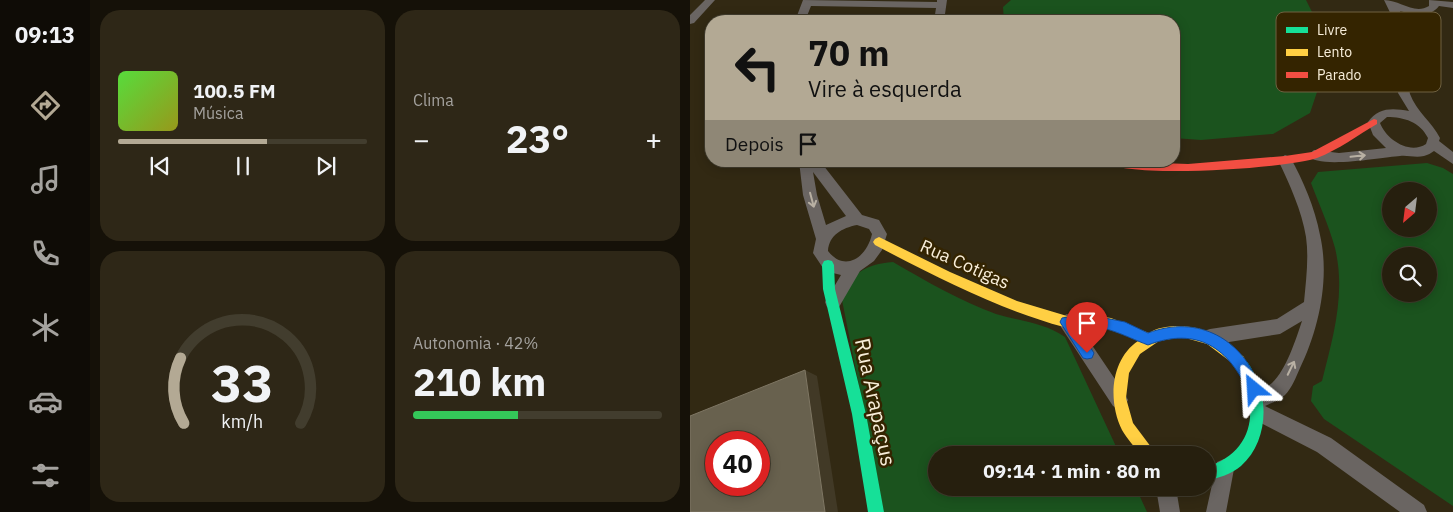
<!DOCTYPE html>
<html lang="pt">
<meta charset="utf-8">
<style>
body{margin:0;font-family:"IBM Plex Sans",sans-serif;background:#2e2717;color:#f1f3f6;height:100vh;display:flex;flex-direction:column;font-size:19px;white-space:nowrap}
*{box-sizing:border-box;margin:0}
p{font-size:16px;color:#a4a29e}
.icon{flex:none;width:28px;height:28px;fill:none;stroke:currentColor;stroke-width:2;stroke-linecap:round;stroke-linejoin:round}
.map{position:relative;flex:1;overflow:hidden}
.drawer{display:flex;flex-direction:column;gap:10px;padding:10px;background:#151108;width:600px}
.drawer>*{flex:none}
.banner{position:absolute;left:15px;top:15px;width:475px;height:152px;border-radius:20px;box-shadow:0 2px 12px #0003,0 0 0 1px #423d2e;background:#b3a994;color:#111;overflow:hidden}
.needle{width:32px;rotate:208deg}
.buttons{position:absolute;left:692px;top:182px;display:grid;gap:10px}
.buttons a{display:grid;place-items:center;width:55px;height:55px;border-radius:50%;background:#261f0e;box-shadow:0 2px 12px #0003,0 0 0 1px #423d2e;font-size:25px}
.speed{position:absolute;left:15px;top:431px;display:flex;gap:10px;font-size:25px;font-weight:700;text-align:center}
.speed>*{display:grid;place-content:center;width:65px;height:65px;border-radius:50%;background:#261f0e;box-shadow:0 2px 12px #0003,0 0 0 1px #423d2e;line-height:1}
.speed .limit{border:8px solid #d22;background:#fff;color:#111}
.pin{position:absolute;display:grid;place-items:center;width:42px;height:42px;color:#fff;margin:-51px -21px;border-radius:50% 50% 50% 0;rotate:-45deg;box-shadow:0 0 5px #0007}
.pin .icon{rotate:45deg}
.me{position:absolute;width:55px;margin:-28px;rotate:333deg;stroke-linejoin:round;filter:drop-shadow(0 0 4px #0008)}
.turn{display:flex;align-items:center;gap:18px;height:105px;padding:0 20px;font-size:22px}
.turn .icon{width:65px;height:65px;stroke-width:2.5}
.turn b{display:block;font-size:35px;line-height:42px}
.then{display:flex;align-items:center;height:48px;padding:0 20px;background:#0003;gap:10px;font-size:19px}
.big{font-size:38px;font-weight:700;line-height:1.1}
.drawer .widget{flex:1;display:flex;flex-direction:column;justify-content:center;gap:8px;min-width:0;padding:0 18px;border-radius:20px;background:#2e2717}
.drawer .dial{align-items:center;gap:0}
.dial svg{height:130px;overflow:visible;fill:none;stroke:#423d2e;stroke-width:7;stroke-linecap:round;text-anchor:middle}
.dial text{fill:#f1f3f6;stroke:none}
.song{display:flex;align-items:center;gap:15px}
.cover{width:60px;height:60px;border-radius:8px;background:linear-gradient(135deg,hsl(110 70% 55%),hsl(60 70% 35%))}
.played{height:5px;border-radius:2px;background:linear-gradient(90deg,#b3a994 60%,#423d2e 60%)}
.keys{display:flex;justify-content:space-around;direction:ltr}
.heat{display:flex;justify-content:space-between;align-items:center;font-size:28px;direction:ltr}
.charge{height:8px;border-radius:4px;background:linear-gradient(90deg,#34c759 42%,#423d2e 0)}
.drawer .tiles{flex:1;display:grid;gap:10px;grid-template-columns:repeat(2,1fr)}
.trip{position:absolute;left:238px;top:446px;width:288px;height:50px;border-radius:25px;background:#261f0e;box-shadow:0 2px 12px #0003,0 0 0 1px #423d2e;font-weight:700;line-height:50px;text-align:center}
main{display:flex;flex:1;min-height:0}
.tabs{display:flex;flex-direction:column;width:90px;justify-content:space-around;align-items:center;background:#0f0c06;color:#a4a29e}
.tabs .icon{width:35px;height:35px}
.tabs .current{color:#b3a994}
.tabs b{font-size:22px;color:#f1f3f6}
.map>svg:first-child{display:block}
.green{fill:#1b531e;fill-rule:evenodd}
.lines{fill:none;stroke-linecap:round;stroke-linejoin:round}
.street{fill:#6a6562;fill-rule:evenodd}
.fast{fill:#16e098;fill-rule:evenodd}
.slow{fill:#ffcf43;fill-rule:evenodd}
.jam{fill:#f24e42;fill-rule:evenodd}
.wall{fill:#57503e}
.shaded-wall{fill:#413926}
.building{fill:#68614e;stroke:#7f7764;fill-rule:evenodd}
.oneway{stroke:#b8b0a3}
.route{fill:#1a73e8;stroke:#114b97}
.labels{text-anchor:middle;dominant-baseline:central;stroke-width:5;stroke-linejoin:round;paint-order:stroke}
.street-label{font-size:18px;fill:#f8eed9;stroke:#342400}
.near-street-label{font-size:21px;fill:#f8eed9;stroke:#342400}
.key{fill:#342400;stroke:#6f6141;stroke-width:1}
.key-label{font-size:14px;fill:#f8eed9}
</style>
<main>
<nav class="tabs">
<b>09:13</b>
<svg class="icon current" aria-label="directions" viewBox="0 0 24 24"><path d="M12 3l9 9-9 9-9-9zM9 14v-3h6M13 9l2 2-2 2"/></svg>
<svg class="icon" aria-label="music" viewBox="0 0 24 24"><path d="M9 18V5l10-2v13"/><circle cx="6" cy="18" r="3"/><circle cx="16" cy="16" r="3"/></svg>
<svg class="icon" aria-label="phone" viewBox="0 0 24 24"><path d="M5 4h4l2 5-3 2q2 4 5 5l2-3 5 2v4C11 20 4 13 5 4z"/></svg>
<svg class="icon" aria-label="climate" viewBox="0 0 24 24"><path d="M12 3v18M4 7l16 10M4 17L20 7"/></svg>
<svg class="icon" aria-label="car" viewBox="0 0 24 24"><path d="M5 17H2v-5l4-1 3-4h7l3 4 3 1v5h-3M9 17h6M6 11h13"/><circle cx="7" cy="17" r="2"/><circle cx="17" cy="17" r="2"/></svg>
<svg class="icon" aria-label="filters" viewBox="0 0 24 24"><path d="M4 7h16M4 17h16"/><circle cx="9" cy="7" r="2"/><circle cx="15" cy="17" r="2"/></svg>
</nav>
<section class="drawer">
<div class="tiles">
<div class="widget">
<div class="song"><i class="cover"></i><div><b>100.5 FM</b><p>Música</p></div></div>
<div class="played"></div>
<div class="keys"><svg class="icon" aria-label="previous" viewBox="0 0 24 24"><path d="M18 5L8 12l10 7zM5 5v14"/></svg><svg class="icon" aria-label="pause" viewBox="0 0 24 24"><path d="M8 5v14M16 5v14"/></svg><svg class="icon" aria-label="next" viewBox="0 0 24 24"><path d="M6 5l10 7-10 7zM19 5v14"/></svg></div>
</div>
<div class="widget"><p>Clima</p>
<div class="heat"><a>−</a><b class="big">23°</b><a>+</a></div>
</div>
<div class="widget dial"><svg viewBox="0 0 100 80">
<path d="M14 69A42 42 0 1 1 86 69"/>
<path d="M14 69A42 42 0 0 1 12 29" stroke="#b3a994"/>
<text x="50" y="56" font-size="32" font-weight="700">33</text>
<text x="50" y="72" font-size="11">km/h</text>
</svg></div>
<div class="widget"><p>Autonomia · 42%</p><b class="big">210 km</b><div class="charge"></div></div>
</div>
</section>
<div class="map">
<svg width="763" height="512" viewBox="0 0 763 512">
<rect width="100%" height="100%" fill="#322913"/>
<path class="green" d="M 321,0 L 616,0 L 630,28 L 625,51 L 629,86 L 620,113 L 583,134 L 511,140 L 484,138 L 484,21 L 314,21 L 313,7 Z
M 737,163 L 753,168 L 763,174 L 763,506 L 634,419 L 621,401 L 623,386 L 632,381 C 643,337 656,294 645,248 C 639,226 629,204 621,183 L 628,172 ZM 701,191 L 739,191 L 739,229 L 701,229 ZM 739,256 L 739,294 L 701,294 L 701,256 Z
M 203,262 C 236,281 270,301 306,314 C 329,321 355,323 375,337 L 430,455 L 246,455 L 246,488 L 446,488 L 457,512 L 194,512 L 151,295 C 166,271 174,265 203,262 Z"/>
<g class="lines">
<path class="street" d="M 15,0 L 25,0 L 4,23 L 0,24 L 0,15 Z
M 113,0 L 247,2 L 247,0 L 257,0 L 254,21 L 244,21 L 246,8 L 121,6 L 115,21 L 105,21 Z
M 694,0 C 710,0 724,15 739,6 L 739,0 L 763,2 L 763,8 L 749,6 C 740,18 723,15 710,11 C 716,23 722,34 722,47 C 722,60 717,83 720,94 C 726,111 742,122 750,138 L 749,141 L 763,152 L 763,164 L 744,151 C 741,153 738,155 734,156 C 725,158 718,155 710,156 C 693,157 626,170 618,155 L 624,150 L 649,153 L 696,148 L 683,135 L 678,122 C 688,107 703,108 719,111 L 708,93 L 712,46 L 710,33 ZM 697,117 C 714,117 730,122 738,138 L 736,144 C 719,155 696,139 690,123 Z
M 595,155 L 600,157 C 613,180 625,208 630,235 C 640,278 629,329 610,368 C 606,377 602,388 595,395 C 590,400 581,403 575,406 L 641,438 L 734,505 L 737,512 L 710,512 L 627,452 L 561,418 L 558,412 L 561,395 C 567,391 576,388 582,383 C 596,370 606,339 612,321 L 590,334 L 520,345 L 514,343 L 512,337 L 514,331 L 520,329 L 587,319 L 614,302 C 616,280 619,258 616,237 C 612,211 599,183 588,160 Z
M 109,161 L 130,161 L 172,215 L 189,220 L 197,234 L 192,250 L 184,261 L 170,271 L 149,307 L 143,309 L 137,307 L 135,302 L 151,275 L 135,271 L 123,253 L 126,239 L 113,195 ZM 123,172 L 156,216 L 136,225 L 127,195 ZM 167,225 L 179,229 L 182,234 C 177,257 155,273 138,251 C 139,235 152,228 167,225 Z
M 377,314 L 383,317 L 435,394 L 438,400 L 435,406 L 429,409 L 423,406 L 371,327 L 369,322 L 371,317 Z
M 534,459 L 541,462 L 544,469 L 536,512 L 516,512 L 527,462 Z
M 466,488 L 486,488 L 490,512 L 470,512 Z"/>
<path class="fast" d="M 138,260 L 142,261 L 144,265 L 145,289 L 176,414 L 194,512 L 178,512 L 162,414 L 133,289 L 132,265 L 134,261 Z
M 549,356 C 558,359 563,371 567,380 C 579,407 575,445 551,466 C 542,474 528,478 516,481 L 516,467 C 555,456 568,423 556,386 C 553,377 546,371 543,362 L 544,357 Z"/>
<path class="slow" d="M 189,237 L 260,272 L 327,301 L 377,316 L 397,314 L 421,318 L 459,333 C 476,322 510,325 526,336 C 536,342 544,350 554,357 L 555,362 L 554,367 L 549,368 L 517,344 L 492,337 L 469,341 L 450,354 L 439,373 L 436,398 L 443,423 L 467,455 L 451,455 C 445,447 437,439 432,430 C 418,402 420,360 448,341 C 432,334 415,326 397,326 C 389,326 382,329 374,327 C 308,309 246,277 185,245 L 183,242 L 185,239 Z"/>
<path class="jam" d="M 684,119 L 687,120 L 687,124 C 668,135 648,150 627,158 C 601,168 432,180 415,161 L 498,164 L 595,156 L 622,152 Z"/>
</g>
<path class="wall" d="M 637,16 L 708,54 L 700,66 L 627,46 L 630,28 Z"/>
<path class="shaded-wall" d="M 115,370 L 127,376 L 148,512 L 135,512 Z"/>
<path class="building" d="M 115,370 L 135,512 L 0,512 L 0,416 ZM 26,442 L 69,442 L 69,485 L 26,485 Z"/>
<defs><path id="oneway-shaft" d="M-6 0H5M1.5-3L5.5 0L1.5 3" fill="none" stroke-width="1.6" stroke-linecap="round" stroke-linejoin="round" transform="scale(1.25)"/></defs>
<g class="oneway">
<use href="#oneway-shaft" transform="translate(668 156) rotate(-6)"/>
<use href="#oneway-shaft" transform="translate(122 200) rotate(75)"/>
<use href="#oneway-shaft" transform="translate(601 368) rotate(-64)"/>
</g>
<path class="route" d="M 395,314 L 435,322 L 458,333 C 508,314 554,339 570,389 L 568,394 L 564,396 L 559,394 C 540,348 507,326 458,345 C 434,336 413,323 387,327 L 404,353 L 402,358 L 397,359 L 393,358 L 370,322 L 372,318 Z"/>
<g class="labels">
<g class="street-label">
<text transform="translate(275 264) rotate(24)">Rua Cotigas</text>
</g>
<g class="near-street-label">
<text transform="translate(186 402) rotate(78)">Rua Arapaçus</text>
</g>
</g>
<rect x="586" y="12" width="165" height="80" rx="8" class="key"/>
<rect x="596" y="27" width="22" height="6" fill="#16e098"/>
<rect x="596" y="49" width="22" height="7" fill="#ffcf43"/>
<rect x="596" y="72" width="22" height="6" fill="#f24e42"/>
<g class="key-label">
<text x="627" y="35">Livre</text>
<text x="627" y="57">Lento</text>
<text x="627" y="80">Parado</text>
</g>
</svg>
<div class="buttons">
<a><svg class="needle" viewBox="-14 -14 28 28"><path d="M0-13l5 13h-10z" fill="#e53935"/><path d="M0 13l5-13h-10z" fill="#a4a29e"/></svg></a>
<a><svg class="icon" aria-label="search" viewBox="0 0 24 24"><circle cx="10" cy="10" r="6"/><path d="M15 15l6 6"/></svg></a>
</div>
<div class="speed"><div class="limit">40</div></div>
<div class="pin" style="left:397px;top:353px;background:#d93025"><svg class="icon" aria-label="arrive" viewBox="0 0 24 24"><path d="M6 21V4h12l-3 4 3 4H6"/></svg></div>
<svg class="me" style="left:564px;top:389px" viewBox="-20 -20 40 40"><path d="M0-17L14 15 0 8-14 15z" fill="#1a73e8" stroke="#fff" stroke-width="4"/></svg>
<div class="trip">09:14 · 1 min · 80 m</div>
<div class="banner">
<div class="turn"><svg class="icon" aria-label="left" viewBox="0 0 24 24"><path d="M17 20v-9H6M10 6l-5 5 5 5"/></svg><div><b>70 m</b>Vire à esquerda</div></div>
<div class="then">Depois<svg class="icon" aria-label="arrive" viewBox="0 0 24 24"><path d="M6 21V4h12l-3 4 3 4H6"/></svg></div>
</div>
</div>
</main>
